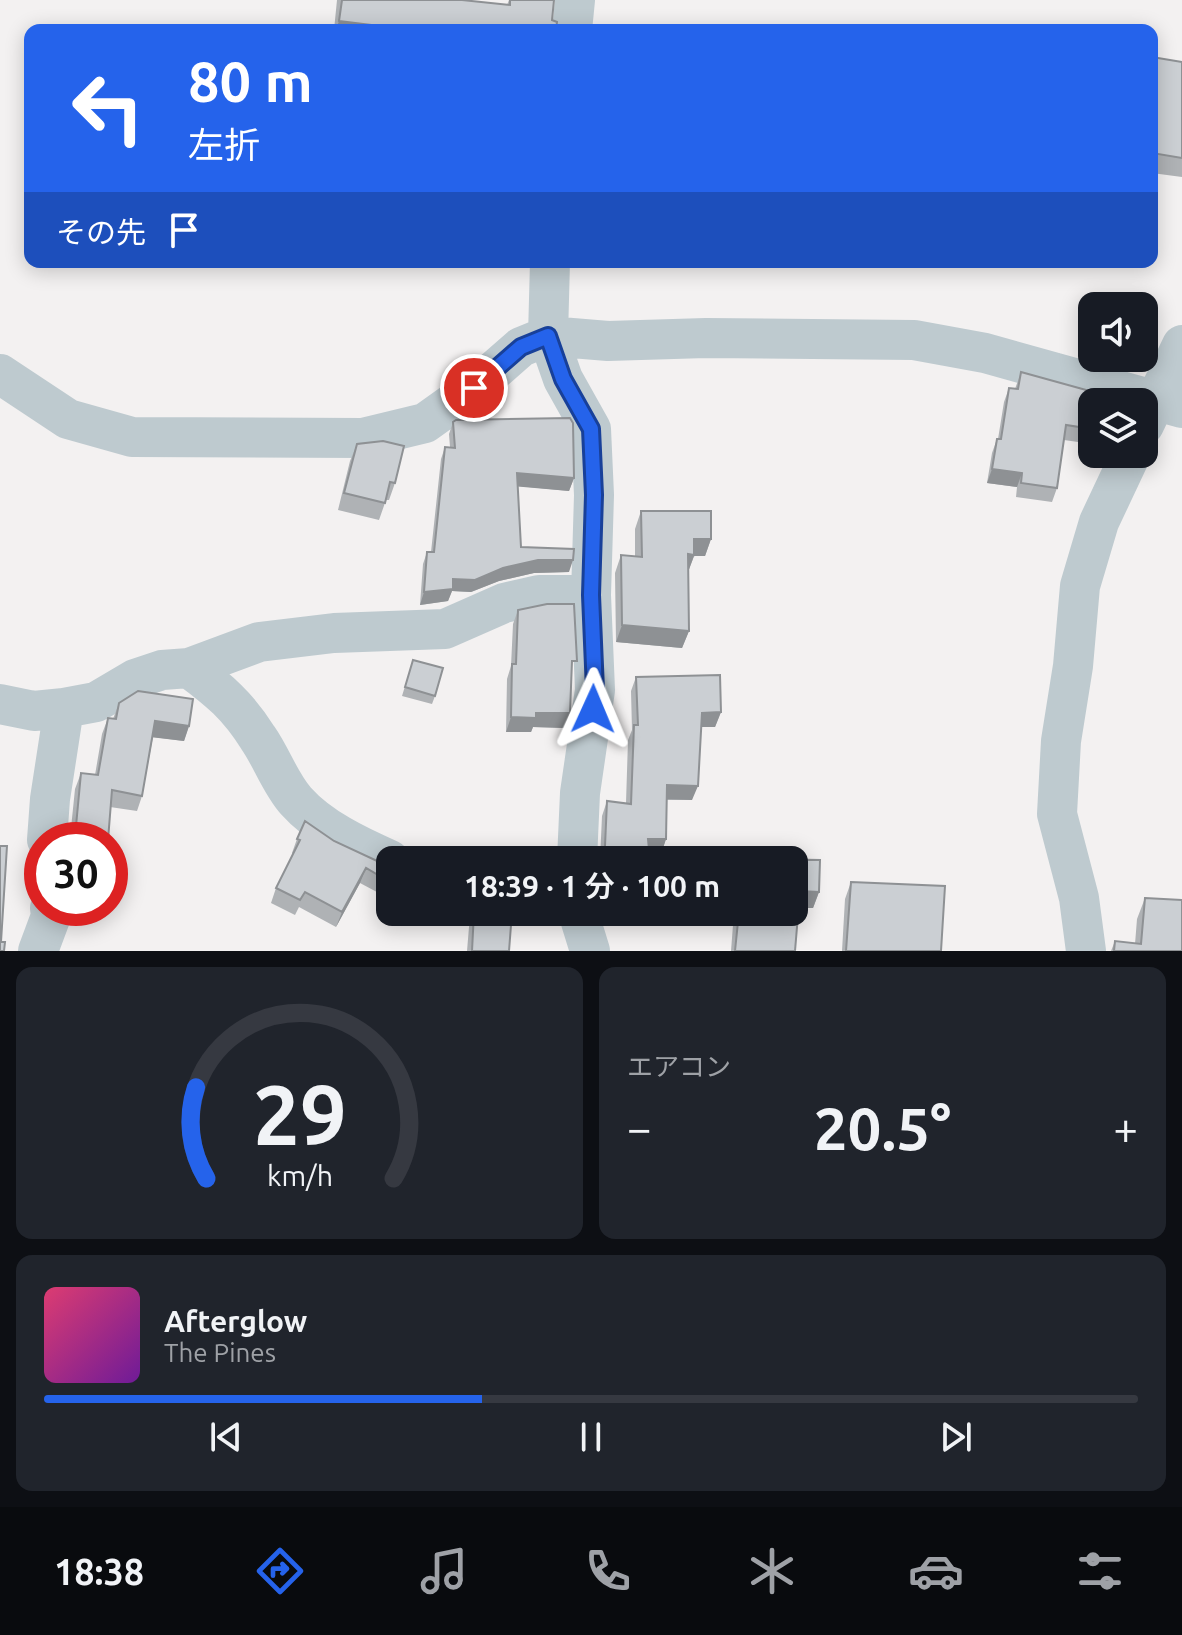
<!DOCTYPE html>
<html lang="ja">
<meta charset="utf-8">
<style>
body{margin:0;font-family:Ubuntu,"Noto Sans JP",sans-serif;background:#20242c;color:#f1f3f6;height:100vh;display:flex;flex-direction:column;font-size:30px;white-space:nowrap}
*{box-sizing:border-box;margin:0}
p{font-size:26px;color:#9ea1a6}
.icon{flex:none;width:44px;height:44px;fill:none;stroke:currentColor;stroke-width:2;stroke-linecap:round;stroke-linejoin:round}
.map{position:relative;height:951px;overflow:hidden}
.sheet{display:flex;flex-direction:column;gap:16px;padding:16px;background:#0d0f14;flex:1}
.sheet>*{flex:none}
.guide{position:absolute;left:24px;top:24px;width:1134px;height:244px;border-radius:16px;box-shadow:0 4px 20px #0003;background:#2563eb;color:#fff;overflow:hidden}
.tools{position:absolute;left:1078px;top:292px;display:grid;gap:16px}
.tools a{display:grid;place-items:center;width:80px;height:80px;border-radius:16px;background:#171b24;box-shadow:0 4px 20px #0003;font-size:40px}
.speed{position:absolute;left:24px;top:822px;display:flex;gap:16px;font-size:40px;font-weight:700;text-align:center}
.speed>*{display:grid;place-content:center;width:104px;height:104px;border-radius:50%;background:#171b24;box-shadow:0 4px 20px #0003;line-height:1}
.speed .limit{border:12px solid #d22;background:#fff;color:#111}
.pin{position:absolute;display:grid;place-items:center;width:68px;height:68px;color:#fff;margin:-34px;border:4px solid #fff;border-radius:50%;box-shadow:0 2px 8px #0007}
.me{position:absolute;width:88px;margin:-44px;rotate:1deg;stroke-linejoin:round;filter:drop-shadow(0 0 6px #0008)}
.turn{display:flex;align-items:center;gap:28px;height:168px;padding:0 32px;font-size:36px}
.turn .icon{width:104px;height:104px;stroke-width:2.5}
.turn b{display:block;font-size:56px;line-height:68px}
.then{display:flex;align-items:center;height:76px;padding:0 32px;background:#0003;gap:16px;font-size:30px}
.big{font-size:60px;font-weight:600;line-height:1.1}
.sheet .tile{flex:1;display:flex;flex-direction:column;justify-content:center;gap:12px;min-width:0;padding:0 28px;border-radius:16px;background:#20242c}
.sheet .dial{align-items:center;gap:0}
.dial svg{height:208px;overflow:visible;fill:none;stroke:#363941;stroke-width:7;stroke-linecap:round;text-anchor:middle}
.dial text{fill:#f1f3f6;stroke:none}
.song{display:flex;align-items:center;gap:24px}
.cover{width:96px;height:96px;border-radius:12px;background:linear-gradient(135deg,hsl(340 70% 55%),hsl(280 70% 35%))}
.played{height:8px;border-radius:4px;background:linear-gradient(90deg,#2563eb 40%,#363941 40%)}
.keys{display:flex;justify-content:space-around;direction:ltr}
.heat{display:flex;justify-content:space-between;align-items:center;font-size:44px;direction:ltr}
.sheet .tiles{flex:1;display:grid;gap:16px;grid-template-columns:1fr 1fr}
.tile:last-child{grid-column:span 2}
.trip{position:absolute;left:376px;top:846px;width:432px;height:80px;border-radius:16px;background:#171b24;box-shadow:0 4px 20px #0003;font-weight:600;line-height:80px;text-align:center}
.tab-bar{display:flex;height:128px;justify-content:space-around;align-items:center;background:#090b0e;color:#9ea1a6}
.tab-bar .icon{width:56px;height:56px}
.tab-bar .current{color:#2563eb}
.tab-bar b{font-size:36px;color:#f1f3f6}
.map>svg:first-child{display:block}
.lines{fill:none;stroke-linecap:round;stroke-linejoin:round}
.minor{stroke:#becacf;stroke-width:40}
.wall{fill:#afb2b5}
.shaded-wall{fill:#8e9194}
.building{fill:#cbcfd3;stroke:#8e9194;stroke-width:2}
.route-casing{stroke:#184099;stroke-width:20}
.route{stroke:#2563eb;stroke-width:14}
</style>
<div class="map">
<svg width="1182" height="951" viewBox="0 0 1182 951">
<rect width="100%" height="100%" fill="#f3f1f1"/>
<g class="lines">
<path class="minor" d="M 572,30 L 575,0
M 550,262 L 548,336 L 563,379 L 591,429 L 594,495 L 591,595 L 595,690 L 580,793 L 577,860
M 0,374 L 68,419 L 132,437 L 363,438 L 425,423 L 474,388 L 521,347 L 548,336 L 608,341 L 706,338 L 914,340 L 985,353 L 1182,408
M 1144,425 L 1182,345
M 189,668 C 219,690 238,706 258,738 C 272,758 280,783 296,801 C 320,828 358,846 390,860
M 0,704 L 34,711 L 64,708 L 50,799 L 47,840
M 64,708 L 96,702 L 135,679 L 162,670 L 189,668 L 259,642 L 334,633 L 445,629 L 504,603 L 539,595 L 591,595
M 578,912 L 590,951
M 38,951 L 51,916 L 50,908
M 1086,951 L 1079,898 L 1057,814 L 1061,741 L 1073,666 L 1080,586 L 1099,522 L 1131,454"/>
</g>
<path class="wall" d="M 337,0 L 462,0 L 507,5 L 509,0 L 554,0 L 552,20 L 556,30 L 334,30 Z
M 1152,57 L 1182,62 L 1182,177 L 1152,173 Z
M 1021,372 L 1092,402 L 1092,444 L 1064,440 L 1057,488 L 1052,502 L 1016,497 L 1017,487 L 987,483 L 992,453 L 997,439 L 998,439 L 1004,402 L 1009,388 L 1015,389 Z
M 453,422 L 574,478 L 569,491 L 518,486 L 521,547 L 569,572 L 534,573 L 499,581 L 471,592 L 452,591 L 448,601 L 420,605 L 423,564 L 427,552 L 431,552 L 441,459 L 445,447 L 450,447 L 449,434 Z
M 357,444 L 395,483 L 389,500 L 386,500 L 379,520 L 338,510 L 350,461 Z
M 641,511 L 711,539 L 705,556 L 694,556 L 688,572 L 689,631 L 682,648 L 616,642 L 615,573 L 621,555 L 635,556 L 635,529 Z
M 518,610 L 572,674 L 565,728 L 533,727 L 531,732 L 506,732 L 507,679 L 511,666 L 513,624 Z
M 413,660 L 435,696 L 432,704 L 402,696 Z
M 636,677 L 721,712 L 715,727 L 701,727 L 692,800 L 667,800 L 666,839 L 661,854 L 649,854 L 650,860 L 600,860 L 602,816 L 607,801 L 626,803 L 628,740 L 632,730 L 631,691 Z
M 119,703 L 189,726 L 184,741 L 153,737 L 142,796 L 137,811 L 110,807 L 70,838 L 75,789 L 81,773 L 95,775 L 102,734 L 108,718 L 113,719 Z
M 297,839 L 334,841 L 390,867 L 390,899 L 360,883 L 336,927 L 299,907 L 295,915 L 271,903 L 276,888 L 293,854 L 292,853 Z
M 757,859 L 820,860 L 819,892 L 813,908 L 799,908 L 795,951 L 731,951 L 734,912 L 794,912 L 794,860 L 756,860 Z
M 851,882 L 941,951 L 842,951 L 845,899 Z
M 1145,898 L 1182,951 L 1111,951 L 1115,941 L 1135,944 L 1137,919 Z
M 437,912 L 512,912 L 509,951 L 467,951 L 470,915 Z"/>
<path class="shaded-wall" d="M 339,21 L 412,30 L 336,30 Z
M 992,469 L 1022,473 L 1017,487 L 987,483 Z
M 517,473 L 574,478 L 569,491 L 512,486 Z
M 694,539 L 711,539 L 705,556 L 694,556 L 688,572 L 689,555 Z
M 538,560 L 573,560 L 569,572 L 534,573 L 499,581 L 471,592 L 452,591 L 448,601 L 420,605 L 424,592 L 453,579 Z
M 622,625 L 689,631 L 682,648 L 616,642 Z
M 721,712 L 715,727 L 697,727 L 702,713 Z
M 536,713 L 570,713 L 565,728 L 533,727 L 531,732 L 506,732 L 511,717 Z
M 155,721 L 189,726 L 184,741 L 150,737 Z
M 667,785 L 698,786 L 692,800 L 661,799 Z
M 648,839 L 666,839 L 661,854 L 643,854 Z
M 366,868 L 360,883 L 336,927 L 342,912 Z
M 800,891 L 819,892 L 813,908 L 794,908 Z
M 437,912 L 471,912 L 470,915 Z
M 621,912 L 648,912 L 647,915 L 619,917 Z"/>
<path class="building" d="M 342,0 L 462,0 L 510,5 L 510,0 L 554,0 L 552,20 L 557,22 L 556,30 L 412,30 L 339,21 Z
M 1152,57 L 1182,62 L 1182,158 L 1152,153 Z
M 1021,372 L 1097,393 L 1096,402 L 1092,402 L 1092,429 L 1066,425 L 1057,488 L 1021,483 L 1022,473 L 992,469 L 997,439 L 1001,439 L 1009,388 L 1018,389 Z
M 570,418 L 573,423 L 574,478 L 517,473 L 521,547 L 574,549 L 573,560 L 538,560 L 503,568 L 475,580 L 453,579 L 453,589 L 424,592 L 427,552 L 434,552 L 445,447 L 455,448 L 453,422 L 456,420 Z
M 383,441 L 404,446 L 395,483 L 390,482 L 385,503 L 344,493 L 357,444 Z
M 641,511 L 711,511 L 711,539 L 694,539 L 694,555 L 688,554 L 689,631 L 622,625 L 621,555 L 642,557 Z
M 547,604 L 574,604 L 577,661 L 572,661 L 570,713 L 536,713 L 536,718 L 511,717 L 512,664 L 516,664 L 518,610 Z
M 413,660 L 443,668 L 435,696 L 405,687 Z
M 720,675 L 721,712 L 702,713 L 698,786 L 667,785 L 666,839 L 648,839 L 650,860 L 600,859 L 605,846 L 607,801 L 631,804 L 634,725 L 638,725 L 636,677 Z
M 138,691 L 193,699 L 189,726 L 155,721 L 142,796 L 112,790 L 108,840 L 69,840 L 76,826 L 81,773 L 98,775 L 108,718 L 116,719 L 119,703 Z
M 305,821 L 334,841 L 390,867 L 390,882 L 366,868 L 342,912 L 305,892 L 300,900 L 276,888 L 300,840 L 297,839 Z
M 0,846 L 7,846 L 1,942 L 5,942 L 4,951 L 0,951 Z
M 757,859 L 820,860 L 819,892 L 800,891 L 795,951 L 735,951 L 739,912 L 794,912 L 794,860 L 757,860 Z
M 851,882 L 945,886 L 941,951 L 846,951 Z
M 1145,898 L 1182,900 L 1182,951 L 1114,951 L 1115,941 L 1141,944 Z
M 474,912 L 512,912 L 509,951 L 472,951 Z"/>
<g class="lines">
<defs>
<path id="route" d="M 474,388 L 521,347 L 548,336 L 563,379 L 591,429 L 594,495 L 591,595 L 595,690 L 593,709"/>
</defs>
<use href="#route" class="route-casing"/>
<use href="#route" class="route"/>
</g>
</svg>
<div class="tools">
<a><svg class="icon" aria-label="sound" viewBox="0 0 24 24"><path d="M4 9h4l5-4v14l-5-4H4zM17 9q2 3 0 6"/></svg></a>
<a><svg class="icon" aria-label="layers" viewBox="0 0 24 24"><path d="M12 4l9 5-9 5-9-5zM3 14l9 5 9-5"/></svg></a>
</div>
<div class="speed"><div class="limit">30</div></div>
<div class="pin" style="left:474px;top:388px;background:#d93025"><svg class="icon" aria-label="arrive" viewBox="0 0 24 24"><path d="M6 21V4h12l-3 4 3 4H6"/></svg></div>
<svg class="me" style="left:593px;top:709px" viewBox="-20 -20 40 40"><path d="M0-17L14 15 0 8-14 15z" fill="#2563eb" stroke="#fff" stroke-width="4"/></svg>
<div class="trip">18:39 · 1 分 · 100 m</div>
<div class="guide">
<div class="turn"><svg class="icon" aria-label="left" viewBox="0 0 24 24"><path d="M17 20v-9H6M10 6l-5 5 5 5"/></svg><div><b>80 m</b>左折</div></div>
<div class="then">その先<svg class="icon" aria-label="arrive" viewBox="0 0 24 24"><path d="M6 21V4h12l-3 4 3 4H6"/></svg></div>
</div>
</div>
<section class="sheet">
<div class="tiles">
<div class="tile dial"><svg viewBox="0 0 100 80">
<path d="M14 69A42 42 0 1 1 86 69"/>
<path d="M14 69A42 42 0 0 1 10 34" stroke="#2563eb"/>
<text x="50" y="56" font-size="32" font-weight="700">29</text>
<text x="50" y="72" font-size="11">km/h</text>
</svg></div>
<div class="tile"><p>エアコン</p>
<div class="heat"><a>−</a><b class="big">20.5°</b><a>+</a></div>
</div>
<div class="tile">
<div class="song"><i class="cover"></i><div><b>Afterglow</b><p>The Pines</p></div></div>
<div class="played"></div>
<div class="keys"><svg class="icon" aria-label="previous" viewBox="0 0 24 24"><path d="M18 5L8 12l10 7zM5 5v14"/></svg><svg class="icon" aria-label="pause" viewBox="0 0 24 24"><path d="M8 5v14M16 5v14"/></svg><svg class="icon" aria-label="next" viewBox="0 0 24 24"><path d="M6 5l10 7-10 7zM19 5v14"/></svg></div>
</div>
</div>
</section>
<nav class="tab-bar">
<b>18:38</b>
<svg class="icon current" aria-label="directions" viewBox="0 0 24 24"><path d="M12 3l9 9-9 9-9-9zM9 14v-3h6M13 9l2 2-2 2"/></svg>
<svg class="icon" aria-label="music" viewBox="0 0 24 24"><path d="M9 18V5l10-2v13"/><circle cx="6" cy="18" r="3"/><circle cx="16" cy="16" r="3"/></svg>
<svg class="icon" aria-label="phone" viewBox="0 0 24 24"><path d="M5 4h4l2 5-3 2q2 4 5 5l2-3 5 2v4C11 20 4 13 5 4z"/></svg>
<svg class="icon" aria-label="climate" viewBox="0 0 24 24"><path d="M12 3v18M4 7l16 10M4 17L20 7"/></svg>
<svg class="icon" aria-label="car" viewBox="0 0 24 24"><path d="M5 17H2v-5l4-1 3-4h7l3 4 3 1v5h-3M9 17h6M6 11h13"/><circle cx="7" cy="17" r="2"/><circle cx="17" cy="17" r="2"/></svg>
<svg class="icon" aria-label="filters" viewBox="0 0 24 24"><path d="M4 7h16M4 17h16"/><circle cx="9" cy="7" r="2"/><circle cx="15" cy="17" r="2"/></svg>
</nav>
